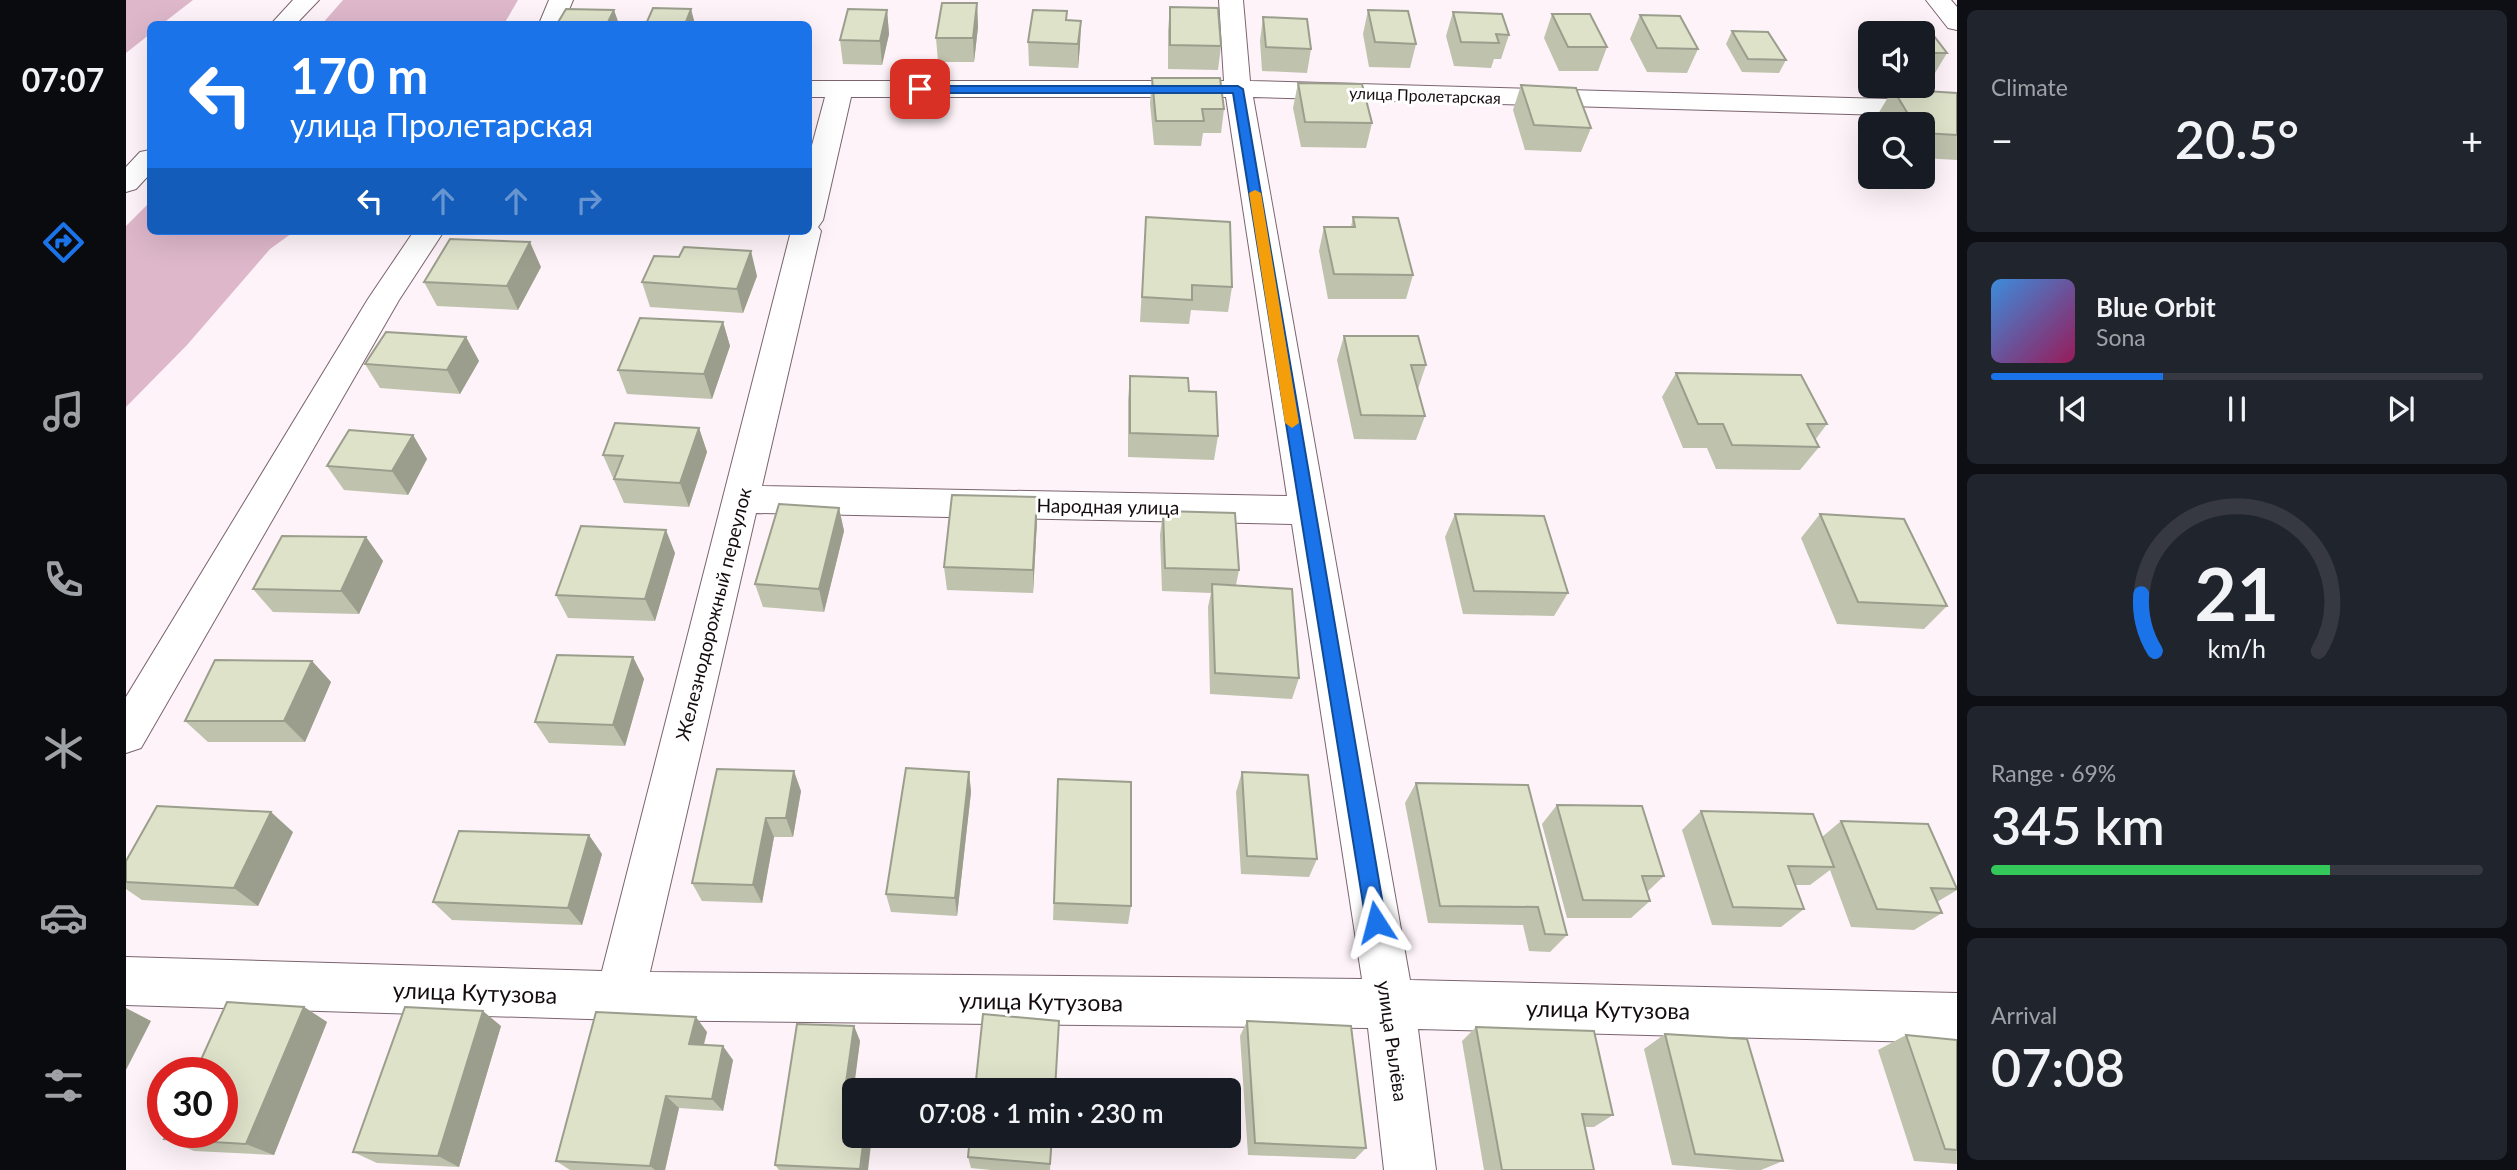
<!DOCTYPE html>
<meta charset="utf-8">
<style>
body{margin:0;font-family:Lato,sans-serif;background:#20242c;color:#f1f3f6;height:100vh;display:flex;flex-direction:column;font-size:26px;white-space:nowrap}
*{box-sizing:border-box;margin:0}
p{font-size:23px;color:#9ea1a6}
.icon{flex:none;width:38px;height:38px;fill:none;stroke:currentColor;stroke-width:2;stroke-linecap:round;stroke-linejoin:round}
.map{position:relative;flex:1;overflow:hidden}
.drawer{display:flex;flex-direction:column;gap:10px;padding:10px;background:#0d0f14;width:560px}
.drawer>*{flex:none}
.hud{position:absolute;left:21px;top:21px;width:665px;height:214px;border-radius:10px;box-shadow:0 7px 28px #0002;background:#1a73e8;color:#fff;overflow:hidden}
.controls{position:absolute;left:1732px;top:21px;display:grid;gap:14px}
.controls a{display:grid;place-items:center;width:77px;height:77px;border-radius:10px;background:#171b24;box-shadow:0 7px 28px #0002;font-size:35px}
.speed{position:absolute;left:21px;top:1057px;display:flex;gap:14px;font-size:35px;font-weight:700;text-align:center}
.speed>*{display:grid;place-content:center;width:91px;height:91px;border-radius:50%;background:#171b24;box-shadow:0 7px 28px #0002;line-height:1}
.speed .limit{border:10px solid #d22;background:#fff;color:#111}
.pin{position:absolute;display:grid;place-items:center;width:60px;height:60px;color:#fff;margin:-30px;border-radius:14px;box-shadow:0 4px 10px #0006}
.me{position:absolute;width:77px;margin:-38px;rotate:351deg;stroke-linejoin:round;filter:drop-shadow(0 0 5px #0008)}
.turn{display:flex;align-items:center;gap:24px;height:147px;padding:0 28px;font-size:32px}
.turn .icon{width:91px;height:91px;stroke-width:2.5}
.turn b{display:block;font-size:49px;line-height:60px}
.lanes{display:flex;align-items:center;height:66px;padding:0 28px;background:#0003;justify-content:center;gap:35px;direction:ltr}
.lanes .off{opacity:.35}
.big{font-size:52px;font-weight:600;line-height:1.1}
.drawer .card{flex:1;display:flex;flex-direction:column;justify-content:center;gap:10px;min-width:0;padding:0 24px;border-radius:10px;background:#20242c}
.drawer .dial{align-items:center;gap:0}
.dial svg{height:182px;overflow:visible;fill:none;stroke:#363941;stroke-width:7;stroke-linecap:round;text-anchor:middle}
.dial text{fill:#f1f3f6;stroke:none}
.song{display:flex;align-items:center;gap:21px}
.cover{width:84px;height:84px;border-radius:10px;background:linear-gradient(135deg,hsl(210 70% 55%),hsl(330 70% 35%))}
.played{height:7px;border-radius:4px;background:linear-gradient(90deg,#1a73e8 35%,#363941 35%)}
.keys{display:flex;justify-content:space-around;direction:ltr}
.heat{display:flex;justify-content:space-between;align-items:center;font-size:38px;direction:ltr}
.charge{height:10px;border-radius:5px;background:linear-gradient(90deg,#34c759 69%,#363941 0)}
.trip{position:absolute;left:716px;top:1078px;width:399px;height:70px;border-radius:10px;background:#171b24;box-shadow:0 7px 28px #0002;font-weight:600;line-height:70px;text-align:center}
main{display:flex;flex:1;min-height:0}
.tabs{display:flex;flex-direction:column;width:126px;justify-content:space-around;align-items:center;background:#090b0e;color:#9ea1a6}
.tabs .icon{width:49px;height:49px}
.tabs .on{color:#1a73e8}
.tabs b{font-size:32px;color:#f1f3f6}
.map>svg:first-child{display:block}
.forest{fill:#deb7ca}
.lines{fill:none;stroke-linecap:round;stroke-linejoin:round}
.minor-casing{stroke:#7b646f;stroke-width:2}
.major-casing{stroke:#7b646f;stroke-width:2}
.minor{fill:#fff;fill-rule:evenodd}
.major{fill:#fff;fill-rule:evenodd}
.wall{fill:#bfc2ad}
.shaded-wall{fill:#9b9e8d}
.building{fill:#dee2c9;stroke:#9b9e8d;stroke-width:2}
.route{fill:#1a73e8;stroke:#114b97;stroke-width:2}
.slow{fill:#f59e0b}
.labels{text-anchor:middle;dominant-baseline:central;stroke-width:6;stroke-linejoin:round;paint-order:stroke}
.far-street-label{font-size:16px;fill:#140c10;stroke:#fff}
.street-label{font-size:19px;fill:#140c10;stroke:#fff}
.near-street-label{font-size:23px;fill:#140c10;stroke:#fff}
</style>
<main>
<nav class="tabs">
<b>07:07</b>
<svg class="icon on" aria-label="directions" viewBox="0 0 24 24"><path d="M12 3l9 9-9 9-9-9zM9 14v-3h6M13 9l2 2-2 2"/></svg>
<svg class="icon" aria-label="music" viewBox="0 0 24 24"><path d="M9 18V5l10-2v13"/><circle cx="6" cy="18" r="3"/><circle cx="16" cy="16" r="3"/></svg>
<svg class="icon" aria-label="phone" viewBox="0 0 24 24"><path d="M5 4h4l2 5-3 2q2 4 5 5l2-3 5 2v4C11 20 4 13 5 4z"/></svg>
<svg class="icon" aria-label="climate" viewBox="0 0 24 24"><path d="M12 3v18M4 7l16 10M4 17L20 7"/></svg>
<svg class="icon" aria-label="car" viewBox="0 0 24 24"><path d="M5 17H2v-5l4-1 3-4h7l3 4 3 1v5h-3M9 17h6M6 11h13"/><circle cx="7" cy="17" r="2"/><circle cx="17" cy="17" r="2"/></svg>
<svg class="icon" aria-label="filters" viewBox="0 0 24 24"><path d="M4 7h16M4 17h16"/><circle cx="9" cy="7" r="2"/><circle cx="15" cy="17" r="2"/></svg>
</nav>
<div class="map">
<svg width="1831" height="1170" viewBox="0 0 1831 1170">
<rect width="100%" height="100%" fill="#fdf3f8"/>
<path class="forest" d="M 0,0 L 67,0 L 36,24 L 24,24 L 24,34 L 0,53 Z
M 217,0 L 392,0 L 378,24 L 196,24 Z
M 24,202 L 24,231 L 169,231 L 144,249 L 61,345 L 0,407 L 0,226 Z"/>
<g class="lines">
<defs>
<path id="minor" d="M 423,0 L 447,0 L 437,24 L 413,24 Z
M 1093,0 L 1117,0 L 1124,81 L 1831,101 L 1831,117 L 1127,97 L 1284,980 L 1831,993 L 1831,1043 L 1292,1029 L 1310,1170 L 1258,1170 L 1242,1028 L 494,1020 L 0,1005 L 0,957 L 476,971 L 665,231 L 682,231 L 682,160 L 699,97 L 682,97 L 682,81 L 1098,81 ZM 725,97 L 1100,97 L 1161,496 L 636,486 L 695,231 L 692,227 L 697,220 ZM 630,513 L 1166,524 L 1236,979 L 524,972 Z
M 1800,0 L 1825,0 L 1831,7 L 1831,30 L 1822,28 Z
M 288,231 L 318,231 L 273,300 L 15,748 L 0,753 L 0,697 L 242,299 Z"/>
<path id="major" d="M 167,0 L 193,0 L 170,24 L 145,24 Z
M 24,150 L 24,174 L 10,189 L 0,192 L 0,167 L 14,152 Z"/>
</defs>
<use href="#minor" class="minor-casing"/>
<use href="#major" class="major-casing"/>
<use href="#minor" class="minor"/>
<use href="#major" class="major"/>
</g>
<path class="wall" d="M 851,3 L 852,27 L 848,62 L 812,62 L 810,38 Z
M 1044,7 L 1095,46 L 1092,70 L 1042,69 L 1042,31 Z
M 761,10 L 763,34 L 756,65 L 717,64 L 714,40 Z
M 1242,10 L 1290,44 L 1284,68 L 1243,67 L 1237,34 Z
M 1327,12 L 1383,35 L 1375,59 L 1368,59 L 1365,68 L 1328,66 L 1320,36 Z
M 1426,14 L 1481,47 L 1472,71 L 1433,71 L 1418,38 Z
M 1514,15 L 1572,49 L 1561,73 L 1521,72 L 1504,39 Z
M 1137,17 L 1185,49 L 1181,73 L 1136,71 L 1134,41 Z
M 941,20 L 955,21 L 954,45 L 952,68 L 903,66 L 902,42 Z
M 1749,23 L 1798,23 L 1821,53 L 1806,78 L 1797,77 L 1797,33 L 1745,33 L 1745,60 L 1735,46 Z
M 1606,31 L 1660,60 L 1653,73 L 1616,72 L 1600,44 Z
M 1026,78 L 1098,109 L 1095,133 L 1077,133 L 1075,146 L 1028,145 L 1024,103 Z
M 1172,83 L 1246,123 L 1240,148 L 1175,147 L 1167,108 Z
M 1395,85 L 1465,128 L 1455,152 L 1399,150 L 1387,110 Z
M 1767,89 L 1831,93 L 1831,160 L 1797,158 L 1797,124 L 1758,124 L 1752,114 Z
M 1020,217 L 1106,287 L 1102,312 L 1065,310 L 1063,324 L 1014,322 Z
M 1227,217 L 1287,275 L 1280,299 L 1202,299 L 1193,251 L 1198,227 L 1225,227 Z
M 415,267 L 392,310 L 311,306 L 298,282 Z
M 631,276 L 617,313 L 524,307 L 516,282 Z
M 597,322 L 604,346 L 586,399 L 501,394 L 492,370 Z
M 1218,336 L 1300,365 L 1292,389 L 1299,416 L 1290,440 L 1228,439 L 1211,360 Z
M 340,337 L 353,361 L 334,394 L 254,388 L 239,364 Z
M 1550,373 L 1701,424 L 1689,440 L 1693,447 L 1674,470 L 1590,469 L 1581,448 L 1557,448 L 1536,397 Z
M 1004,376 L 1063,391 L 1092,436 L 1088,460 L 1002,457 L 1002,400 Z
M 573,428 L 581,452 L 563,507 L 498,503 L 477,455 Z
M 287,435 L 301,459 L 282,495 L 218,490 L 201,466 Z
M 713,508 L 718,531 L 698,612 L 637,607 L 629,584 Z
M 1037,511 L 1113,570 L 1110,585 L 1173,678 L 1166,699 L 1084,694 L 1082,607 L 1085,593 L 1036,591 L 1034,535 Z
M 1329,514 L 1442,593 L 1428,616 L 1337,614 L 1319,537 Z
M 1694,514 L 1821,606 L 1798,629 L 1711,624 L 1675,538 Z
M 911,521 L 907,593 L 821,590 L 818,567 Z
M 240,537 L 257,561 L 233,614 L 147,612 L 127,589 Z
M 549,553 L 529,621 L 442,618 L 430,595 Z
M 507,657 L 518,679 L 499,746 L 423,743 L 409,722 Z
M 186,661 L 205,682 L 179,742 L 82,742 L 59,721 Z
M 591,769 L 675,791 L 667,837 L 648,837 L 636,903 L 576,901 L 566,883 Z
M 843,772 L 845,792 L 831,916 L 765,912 L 760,894 Z
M 1116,772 L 1191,859 L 1183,877 L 1115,874 L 1110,792 Z
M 932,779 L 1005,906 L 1002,924 L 927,920 Z
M 1290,783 L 1441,935 L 1424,952 L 1403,951 L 1397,925 L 1302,923 L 1279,803 Z
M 1431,805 L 1538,876 L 1521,892 L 1524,901 L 1505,918 L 1441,918 L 1416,824 Z
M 1575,811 L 1696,837 L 1715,821 L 1831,890 L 1811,902 L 1816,913 L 1788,930 L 1725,927 L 1704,870 L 1684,885 L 1669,885 L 1678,909 L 1655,927 L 1586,925 L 1556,830 Z
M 167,832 L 132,906 L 16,900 L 0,889 L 0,861 Z
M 476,854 L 456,925 L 326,920 L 307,902 Z
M 178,1007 L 201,1022 L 148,1155 L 68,1151 L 38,1139 Z
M 1121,1021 L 1240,1148 L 1229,1159 L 1122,1155 L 1114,1036 Z
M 375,1026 L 333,1167 L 251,1163 L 227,1152 Z
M 728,1026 L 734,1041 L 727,1090 L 742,1170 L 653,1170 L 649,1165 Z
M 1350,1027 L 1487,1115 L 1468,1127 L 1458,1127 L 1468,1170 L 1358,1170 L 1336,1041 Z
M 581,1032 L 578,1045 L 607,1060 L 597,1111 L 553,1108 L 539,1170 L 444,1170 L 430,1161 Z
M 1539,1034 L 1657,1161 L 1635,1170 L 1611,1170 L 1546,1165 L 1518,1049 Z
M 1780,1035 L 1831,1040 L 1831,1164 L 1788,1161 L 1752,1050 Z
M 926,1136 L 924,1170 L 865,1170 L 845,1168 L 842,1157 Z"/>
<path class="shaded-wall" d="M 851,3 L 852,27 L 848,62 L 847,38 Z
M 565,9 L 569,24 L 559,24 Z
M 488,10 L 493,24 L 481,24 Z
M 761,10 L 763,34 L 756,65 L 754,41 Z
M 955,21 L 954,45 L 952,68 L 952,44 Z
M 404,242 L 415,267 L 392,310 L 381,286 Z
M 625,251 L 631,276 L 617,313 L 611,289 Z
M 597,322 L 604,346 L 586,399 L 578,374 Z
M 340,337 L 353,361 L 334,394 L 321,370 Z
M 573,428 L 581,452 L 563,507 L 554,483 Z
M 287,435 L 301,459 L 282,495 L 266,471 Z
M 911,497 L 911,521 L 907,593 L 907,570 Z
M 713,508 L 718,531 L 698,612 L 693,589 Z
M 540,530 L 549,553 L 529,621 L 519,599 Z
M 240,537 L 257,561 L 233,614 L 215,591 Z
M 507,657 L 518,679 L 499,746 L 487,725 Z
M 186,661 L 205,682 L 179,742 L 158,721 Z
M 668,771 L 675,791 L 667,837 L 660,818 Z
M 843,772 L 845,792 L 831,916 L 829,898 Z
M 145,812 L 167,832 L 132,906 L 108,888 Z
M 640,818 L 648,837 L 636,903 L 627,885 Z
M 463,835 L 476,854 L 456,925 L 442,908 Z
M 178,1007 L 201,1022 L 148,1155 L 120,1144 Z
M 0,1008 L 25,1021 L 0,1070 Z
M 357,1011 L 375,1026 L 333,1167 L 312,1156 Z
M 570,1017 L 581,1032 L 574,1058 L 563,1044 Z
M 728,1026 L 734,1041 L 726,1103 L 719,1090 Z
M 597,1046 L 607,1060 L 597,1111 L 586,1099 Z
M 540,1096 L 553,1108 L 539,1170 L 529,1170 L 524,1166 Z
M 738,1136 L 746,1136 L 742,1170 L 735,1170 Z"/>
<path class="building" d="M 816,3 L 851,3 L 847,38 L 810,38 Z
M 1044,7 L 1092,8 L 1095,46 L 1044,45 Z
M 527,8 L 565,9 L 559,24 L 520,24 Z
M 440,9 L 488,10 L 481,24 L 431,24 Z
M 722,9 L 761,10 L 754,41 L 714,40 Z
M 907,10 L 941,11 L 940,20 L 955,21 L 952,44 L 902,42 Z
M 1242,10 L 1282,11 L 1290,44 L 1249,42 Z
M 1327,12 L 1376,14 L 1383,35 L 1370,34 L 1373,43 L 1335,42 Z
M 1426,14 L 1464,14 L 1481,47 L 1442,47 Z
M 1514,15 L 1554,16 L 1572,49 L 1531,48 Z
M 1137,17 L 1181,19 L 1185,49 L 1140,47 Z
M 1749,23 L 1798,23 L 1821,53 L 1797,53 L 1797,33 L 1757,33 Z
M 1606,31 L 1642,32 L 1660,60 L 1622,59 Z
M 1026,78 L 1094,78 L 1098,109 L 1076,109 L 1078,121 L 1030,121 Z
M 1172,83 L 1236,84 L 1246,123 L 1179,122 Z
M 1395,85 L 1450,88 L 1465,128 L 1408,125 Z
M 1767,89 L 1831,93 L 1831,135 L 1797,133 L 1797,124 L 1788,124 Z
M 1020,217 L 1104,222 L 1106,287 L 1066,285 L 1066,300 L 1016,297 Z
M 1227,217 L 1272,218 L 1287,275 L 1208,274 L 1198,227 L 1229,227 Z
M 324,239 L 404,242 L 381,286 L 298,282 Z
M 558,247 L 625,251 L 611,289 L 516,282 L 528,256 L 553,257 Z
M 514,318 L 597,322 L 578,374 L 492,370 Z
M 260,332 L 340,337 L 321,370 L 239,364 Z
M 1218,336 L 1292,336 L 1300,365 L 1285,365 L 1299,416 L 1235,415 Z
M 1550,373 L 1675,375 L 1701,424 L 1681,424 L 1693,447 L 1606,445 L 1597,424 L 1572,424 Z
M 1004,376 L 1062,378 L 1063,391 L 1090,392 L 1092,436 L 1004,433 Z
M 489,423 L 573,428 L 554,483 L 488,479 L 497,456 L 477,455 Z
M 223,430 L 287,435 L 266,471 L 201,466 Z
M 826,495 L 911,497 L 907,570 L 818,567 Z
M 653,504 L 713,508 L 693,589 L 629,584 Z
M 1037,511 L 1109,513 L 1113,570 L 1039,568 Z
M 1329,514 L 1418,516 L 1442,593 L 1348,591 Z
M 1694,514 L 1778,519 L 1821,606 L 1732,602 Z
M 455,526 L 540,530 L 519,599 L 430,595 Z
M 156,536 L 240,537 L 215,591 L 127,589 Z
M 1086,584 L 1166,589 L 1173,678 L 1089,673 Z
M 431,655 L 507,657 L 487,725 L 409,722 Z
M 89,660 L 186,661 L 158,721 L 59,721 Z
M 780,768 L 843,772 L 829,898 L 760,894 Z
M 591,769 L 668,771 L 660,818 L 640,818 L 627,885 L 566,883 Z
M 1116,772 L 1182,775 L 1191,859 L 1121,856 Z
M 932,779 L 1005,782 L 1005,906 L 928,903 Z
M 1290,783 L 1402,785 L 1441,935 L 1419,934 L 1412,907 L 1314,906 Z
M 1431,805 L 1516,806 L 1538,876 L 1516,876 L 1524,901 L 1457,900 Z
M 31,806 L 145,812 L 108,888 L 0,882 L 0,861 Z
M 1575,811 L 1687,814 L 1708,867 L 1662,866 L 1678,909 L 1607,907 Z
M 1715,821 L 1802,824 L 1831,889 L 1805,888 L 1816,913 L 1751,909 Z
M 333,831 L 463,835 L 442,908 L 307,902 Z
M 101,1002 L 178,1007 L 120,1144 L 38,1139 L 42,1132 L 96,1132 L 96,1073 L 69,1073 Z
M 279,1007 L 357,1011 L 312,1156 L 227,1152 Z
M 470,1012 L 570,1017 L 563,1044 L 597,1046 L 586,1099 L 540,1096 L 524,1166 L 430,1161 Z
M 857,1014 L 933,1021 L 929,1090 L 849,1090 Z
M 1121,1021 L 1225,1026 L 1240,1148 L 1129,1143 Z
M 671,1024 L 728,1026 L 719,1090 L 728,1090 L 728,1136 L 738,1136 L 734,1169 L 649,1165 Z
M 1350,1027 L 1468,1031 L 1487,1115 L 1456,1114 L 1468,1170 L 1376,1170 Z
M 1539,1034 L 1621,1039 L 1657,1161 L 1569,1154 Z
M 1780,1035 L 1831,1040 L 1831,1150 L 1819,1149 Z
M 844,1136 L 926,1136 L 924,1164 L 842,1157 Z"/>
<path class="route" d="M 1112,86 L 1117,89 L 1260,922 L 1257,928 L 1250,931 L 1243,928 L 1240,922 L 1107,93 L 794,93 L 788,89 L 794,86 Z"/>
<path class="slow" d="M 1129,190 L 1135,193 L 1173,423 L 1166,428 L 1159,423 L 1123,193 Z"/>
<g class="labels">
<g class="far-street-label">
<text transform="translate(1299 95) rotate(2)">улица Пролетарская</text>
</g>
<g class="street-label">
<text transform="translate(982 506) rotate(1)">Народная улица</text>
<text transform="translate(587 614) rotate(-76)">Железнодорожный переулок</text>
<text transform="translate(1267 1041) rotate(82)">улица Рылёва</text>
</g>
<g class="near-street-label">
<text transform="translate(349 992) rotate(2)">улица Кутузова</text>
<text transform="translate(915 1001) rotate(1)">улица Кутузова</text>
<text transform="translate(1482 1009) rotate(1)">улица Кутузова</text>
</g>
</g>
</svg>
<div class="controls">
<a><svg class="icon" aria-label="sound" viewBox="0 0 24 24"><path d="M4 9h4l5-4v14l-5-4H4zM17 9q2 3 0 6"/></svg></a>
<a><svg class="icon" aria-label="search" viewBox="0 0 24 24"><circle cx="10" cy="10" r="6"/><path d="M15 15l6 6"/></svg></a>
</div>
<div class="speed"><div class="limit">30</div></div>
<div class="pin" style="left:794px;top:89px;background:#d93025"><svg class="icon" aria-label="arrive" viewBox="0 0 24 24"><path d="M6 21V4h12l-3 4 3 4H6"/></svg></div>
<svg class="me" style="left:1250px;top:922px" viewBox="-20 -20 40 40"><path d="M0-17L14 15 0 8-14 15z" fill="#1a73e8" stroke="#fff" stroke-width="4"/></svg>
<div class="trip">07:08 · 1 min · 230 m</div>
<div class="hud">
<div class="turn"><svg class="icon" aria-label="left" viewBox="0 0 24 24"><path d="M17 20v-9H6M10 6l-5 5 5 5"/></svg><div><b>170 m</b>улица Пролетарская</div></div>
<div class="lanes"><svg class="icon" aria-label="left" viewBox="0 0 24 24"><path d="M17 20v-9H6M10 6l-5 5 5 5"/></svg><svg class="icon off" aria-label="ahead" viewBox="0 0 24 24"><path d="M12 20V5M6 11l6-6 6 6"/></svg><svg class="icon off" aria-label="ahead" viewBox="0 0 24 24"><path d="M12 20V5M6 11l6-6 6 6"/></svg><svg class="icon off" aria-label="right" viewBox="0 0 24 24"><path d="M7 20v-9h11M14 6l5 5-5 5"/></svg></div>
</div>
</div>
<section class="drawer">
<div class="card"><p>Climate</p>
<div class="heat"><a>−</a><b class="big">20.5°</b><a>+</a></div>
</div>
<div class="card">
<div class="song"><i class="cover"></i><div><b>Blue Orbit</b><p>Sona</p></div></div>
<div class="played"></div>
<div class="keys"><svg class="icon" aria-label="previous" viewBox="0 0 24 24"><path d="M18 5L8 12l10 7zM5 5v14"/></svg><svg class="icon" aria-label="pause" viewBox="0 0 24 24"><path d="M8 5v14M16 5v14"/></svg><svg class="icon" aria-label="next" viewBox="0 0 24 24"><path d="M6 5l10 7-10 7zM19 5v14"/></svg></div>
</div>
<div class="card dial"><svg viewBox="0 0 100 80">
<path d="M14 69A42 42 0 1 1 86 69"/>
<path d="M14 69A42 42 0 0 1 8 44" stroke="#1a73e8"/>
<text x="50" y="56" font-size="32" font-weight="700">21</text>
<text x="50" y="72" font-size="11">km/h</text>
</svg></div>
<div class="card"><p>Range · 69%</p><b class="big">345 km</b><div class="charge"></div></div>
<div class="card"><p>Arrival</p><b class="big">07:08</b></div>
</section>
</main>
